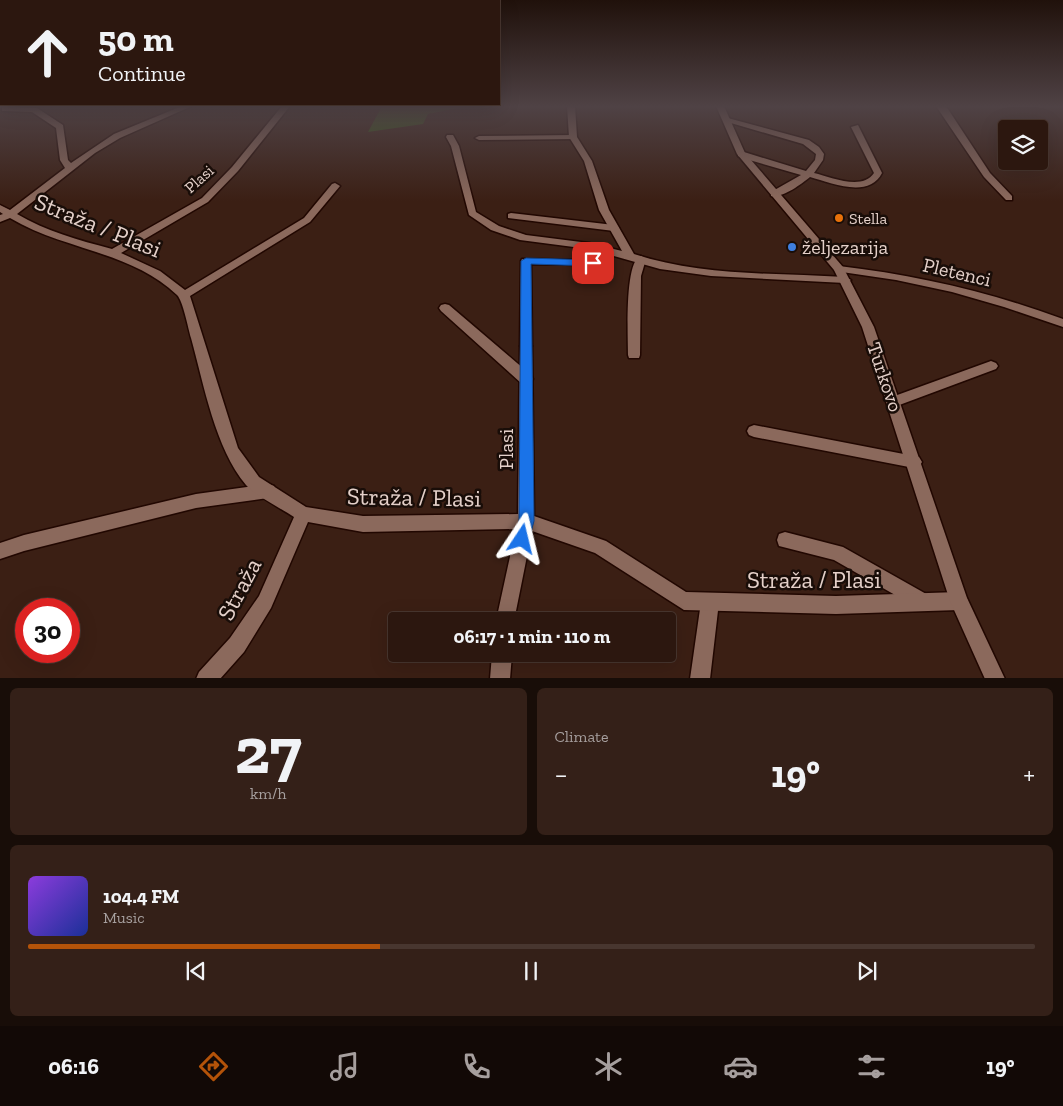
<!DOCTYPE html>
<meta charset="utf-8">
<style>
body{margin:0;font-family:"Zilla Slab",serif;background:#342018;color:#f1f3f6;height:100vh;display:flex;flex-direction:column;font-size:19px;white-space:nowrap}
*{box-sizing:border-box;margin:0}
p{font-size:16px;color:#a69f9e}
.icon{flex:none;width:28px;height:28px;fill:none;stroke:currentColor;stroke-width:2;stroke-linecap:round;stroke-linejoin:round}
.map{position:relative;height:678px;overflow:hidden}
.drawer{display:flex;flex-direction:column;gap:10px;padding:10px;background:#180d08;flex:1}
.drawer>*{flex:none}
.top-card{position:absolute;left:0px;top:0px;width:500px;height:105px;box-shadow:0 5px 20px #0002,0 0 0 1px #48362f;background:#2c170f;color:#f1f3f6;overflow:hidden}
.fabs{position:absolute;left:998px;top:120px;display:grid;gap:10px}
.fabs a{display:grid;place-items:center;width:50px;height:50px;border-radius:5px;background:#2c170f;box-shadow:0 5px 20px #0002,0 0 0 1px #48362f;font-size:25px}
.speed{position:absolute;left:15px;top:598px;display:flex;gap:10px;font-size:25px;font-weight:700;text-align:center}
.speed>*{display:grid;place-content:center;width:65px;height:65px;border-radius:50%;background:#2c170f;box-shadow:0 5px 20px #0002,0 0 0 1px #48362f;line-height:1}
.speed .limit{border:8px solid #d22;background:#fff;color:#111}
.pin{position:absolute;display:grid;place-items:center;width:42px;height:42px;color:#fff;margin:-21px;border-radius:10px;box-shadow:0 2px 8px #0006}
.me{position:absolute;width:55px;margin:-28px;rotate:10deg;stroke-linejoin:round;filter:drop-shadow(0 0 4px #0008)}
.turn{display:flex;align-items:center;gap:18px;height:105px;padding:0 15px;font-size:22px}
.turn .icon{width:65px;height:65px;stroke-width:2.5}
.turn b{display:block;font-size:35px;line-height:42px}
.big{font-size:38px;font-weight:800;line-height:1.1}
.drawer .widget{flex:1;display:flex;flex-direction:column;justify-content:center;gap:8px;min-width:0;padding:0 18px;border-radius:8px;background:#342018}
.drawer .dial{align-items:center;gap:0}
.dial b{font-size:65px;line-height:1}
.song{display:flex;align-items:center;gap:15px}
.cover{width:60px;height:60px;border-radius:8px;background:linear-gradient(135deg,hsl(270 70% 55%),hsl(230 70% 35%))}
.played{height:5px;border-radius:2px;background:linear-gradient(90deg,#b45309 35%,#48362f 35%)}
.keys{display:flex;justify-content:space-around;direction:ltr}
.heat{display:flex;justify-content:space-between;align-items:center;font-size:28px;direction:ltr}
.drawer .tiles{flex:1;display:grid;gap:10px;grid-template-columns:1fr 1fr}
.widget:last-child{grid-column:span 2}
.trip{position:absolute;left:388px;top:612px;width:288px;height:50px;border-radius:5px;background:#2c170f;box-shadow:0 5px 20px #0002,0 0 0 1px #48362f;font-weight:800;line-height:50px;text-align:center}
.dock{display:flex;height:80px;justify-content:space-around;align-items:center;background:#120906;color:#a69f9e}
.dock .icon{width:35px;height:35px}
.dock .selected{color:#b45309}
.dock b{font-size:22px;color:#f1f3f6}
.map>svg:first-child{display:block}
.forest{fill:#335c14}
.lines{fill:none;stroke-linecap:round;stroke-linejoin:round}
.service-casing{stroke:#210701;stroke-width:3}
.minor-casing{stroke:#210701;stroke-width:3}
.secondary-casing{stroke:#210701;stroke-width:3}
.service{fill:#8b695c;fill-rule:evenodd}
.minor{fill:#8b695c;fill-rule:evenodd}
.secondary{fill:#8b695c;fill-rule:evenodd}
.route{fill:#1a73e8;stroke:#114b97}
.food-dot{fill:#e8710a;stroke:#190d08;stroke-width:2}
.shop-dot{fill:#3f7fe0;stroke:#190d08;stroke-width:2}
.labels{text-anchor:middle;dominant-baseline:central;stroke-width:5;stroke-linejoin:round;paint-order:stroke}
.far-street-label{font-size:16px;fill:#e4d0c9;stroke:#190d08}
.far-poi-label{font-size:16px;fill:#e4d0c9;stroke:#190d08;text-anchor:start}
.poi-label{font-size:20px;fill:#e4d0c9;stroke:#190d08;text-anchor:start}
.street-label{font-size:20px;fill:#e4d0c9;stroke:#190d08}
.near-street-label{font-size:24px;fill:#e4d0c9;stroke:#190d08}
</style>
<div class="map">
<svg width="1063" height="679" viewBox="0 0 1063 679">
<rect width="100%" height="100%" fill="#3b1f14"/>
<path class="forest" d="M 382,106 L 480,106 L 467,106 L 428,114 L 423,124 L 368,132 Z"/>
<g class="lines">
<defs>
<path id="service" d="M 724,117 L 809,140 L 819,147 L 824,154 L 823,160 L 814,173 C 831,177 862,191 874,173 L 851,127 L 858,125 L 882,173 C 869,199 831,183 810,177 C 800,185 783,198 771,196 L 771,192 L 801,175 L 746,159 L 738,156 L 738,152 L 744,152 L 806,171 L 815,160 L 816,154 L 803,144 L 724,121 Z
M 573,135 L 576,135 L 576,139 L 479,140 L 475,138 L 479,136 Z
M 511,213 L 614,225 L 619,228 L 614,231 L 508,218 L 508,214 Z
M 602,246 L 607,249 L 597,265 L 531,264 L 532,346 L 530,349 L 522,349 L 520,346 L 521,261 L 522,259 L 590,260 L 598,247 Z
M 641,256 L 646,259 L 641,276 L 640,355 L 639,358 L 629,358 L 628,355 C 628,338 624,260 641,256 Z
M 445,304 L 449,305 L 531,375 L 533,379 L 531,383 L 521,383 L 441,311 L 439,308 L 441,305 Z
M 991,361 L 996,363 L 998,366 L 996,369 L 894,407 L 889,406 L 887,402 L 889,398 Z
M 754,425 L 914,456 L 919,457 L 922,462 L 919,467 L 914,468 L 754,437 L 749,435 L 747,431 L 749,427 Z
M 268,484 L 274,486 L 276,491 L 274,496 L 268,498 L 196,508 L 24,551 L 0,559 L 0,543 L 24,535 L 196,494 Z
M 785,532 L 843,547 L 928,595 L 931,601 L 928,607 L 922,610 L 916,607 L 834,560 L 779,546 L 777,540 L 779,534 Z
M 710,593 L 716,596 L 719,602 L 710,679 L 690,679 L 701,602 L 704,596 Z"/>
<path id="minor" d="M 182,106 L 192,106 L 120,138 L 95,153 L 17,214 C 46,231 78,240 112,249 L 202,198 L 232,167 L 282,106 L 290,106 L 238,171 L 208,202 L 121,253 L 160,271 L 185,290 L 304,218 L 332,184 L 335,183 L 340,186 L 310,222 L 190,296 L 238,448 L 259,477 L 306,507 L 363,516 L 518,514 L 520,346 L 522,343 L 530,343 L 532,346 L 534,516 L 606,541 L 686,592 L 836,596 L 959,592 L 965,595 L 968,601 L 965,607 L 959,610 L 836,614 L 684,610 L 595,553 L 532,531 L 514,621 L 496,621 L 516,529 L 363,532 L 308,522 L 271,608 L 244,652 L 220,679 L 196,679 L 199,672 L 230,638 L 259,596 L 294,517 C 282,509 255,495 246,485 C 215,448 204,385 191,338 C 188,328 183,301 177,295 C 131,251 63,250 10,218 L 0,222 L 0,215 L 3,214 L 0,212 L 0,205 L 10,210 L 65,168 L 60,160 L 56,128 L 32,112 L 5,111 L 2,111 L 2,107 L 37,108 L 63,125 L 68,160 L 71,163 L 114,134 Z
M 567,106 L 575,106 L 577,137 L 592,161 L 609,210 L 634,254 C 701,276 775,273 845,277 L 851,280 L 845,283 L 711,276 L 660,269 L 589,249 L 520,240 L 491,230 L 469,215 L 451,146 L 446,137 L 447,135 L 453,135 L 459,146 L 476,212 L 499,226 L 526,235 L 589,243 L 622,251 L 599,210 L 584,161 L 569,137 Z
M 936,106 L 944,106 L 948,109 L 990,173 L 1012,196 L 1012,200 L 1006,200 L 984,177 Z
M 839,266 C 916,275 990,292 1063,319 L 1063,327 L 1004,307 L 952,292 L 896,280 L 835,271 L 834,269 L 835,267 Z
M 492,654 L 512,654 L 510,679 L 490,679 Z"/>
<path id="secondary" d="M 716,106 L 724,106 L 745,153 L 843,267 L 874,327 L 967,598 L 1005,679 L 985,679 L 950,601 L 862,327 L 834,270 L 737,154 Z"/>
</defs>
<use href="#service" class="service-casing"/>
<use href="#minor" class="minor-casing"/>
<use href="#secondary" class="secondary-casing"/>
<use href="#service" class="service"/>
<use href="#minor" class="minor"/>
<use href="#secondary" class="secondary"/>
</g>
<linearGradient id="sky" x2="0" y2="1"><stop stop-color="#20110b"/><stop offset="0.53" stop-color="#4f4245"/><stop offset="1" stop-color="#4f4245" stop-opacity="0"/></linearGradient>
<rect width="1063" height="201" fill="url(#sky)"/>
<path class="route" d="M 526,258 L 593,260 L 598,263 L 593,266 L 531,264 L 534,521 L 528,544 L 522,546 L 517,544 L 514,539 L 519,521 L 521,261 Z"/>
<circle class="food-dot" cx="839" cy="218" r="5"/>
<circle class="shop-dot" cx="792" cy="247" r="5"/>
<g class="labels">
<g class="far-street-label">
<text transform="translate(199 179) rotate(-42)">Plasi</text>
</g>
<g class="far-poi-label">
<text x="849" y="218">Stella</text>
</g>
<g class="poi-label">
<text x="802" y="247">željezarija</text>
</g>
<g class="street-label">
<text transform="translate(957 272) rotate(13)">Pletenci</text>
<text transform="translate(885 377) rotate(71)">Turkovo</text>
<text transform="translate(506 449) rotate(-90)">Plasi</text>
</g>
<g class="near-street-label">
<text transform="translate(98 225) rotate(22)">Straža / Plasi</text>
<text transform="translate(414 497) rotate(1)">Straža / Plasi</text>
<text x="814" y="579">Straža / Plasi</text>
<text transform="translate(239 589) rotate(-62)">Straža</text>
</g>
</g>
</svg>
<div class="fabs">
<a><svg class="icon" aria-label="layers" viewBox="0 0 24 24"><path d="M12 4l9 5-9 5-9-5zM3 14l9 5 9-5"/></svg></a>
</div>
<div class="speed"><div class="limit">30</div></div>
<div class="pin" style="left:593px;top:263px;background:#d93025"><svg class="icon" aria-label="arrive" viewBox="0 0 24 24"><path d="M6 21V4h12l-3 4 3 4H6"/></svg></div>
<svg class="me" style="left:522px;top:539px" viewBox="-20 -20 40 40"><path d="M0-17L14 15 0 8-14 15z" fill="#1a73e8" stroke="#fff" stroke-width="4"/></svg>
<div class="trip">06:17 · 1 min · 110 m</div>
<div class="top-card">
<div class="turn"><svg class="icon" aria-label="ahead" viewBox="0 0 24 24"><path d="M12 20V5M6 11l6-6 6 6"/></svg><div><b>50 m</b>Continue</div></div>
</div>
</div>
<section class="drawer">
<div class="tiles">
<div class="widget dial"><b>27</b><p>km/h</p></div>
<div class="widget"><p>Climate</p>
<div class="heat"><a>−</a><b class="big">19°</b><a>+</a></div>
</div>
<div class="widget">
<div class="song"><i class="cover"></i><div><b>104.4 FM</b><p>Music</p></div></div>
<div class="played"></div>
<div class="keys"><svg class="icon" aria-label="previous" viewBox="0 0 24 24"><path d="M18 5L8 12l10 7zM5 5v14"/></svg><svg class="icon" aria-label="pause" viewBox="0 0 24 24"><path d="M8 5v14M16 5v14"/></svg><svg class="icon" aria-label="next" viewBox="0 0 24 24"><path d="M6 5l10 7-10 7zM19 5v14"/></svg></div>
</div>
</div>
</section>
<nav class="dock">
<b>06:16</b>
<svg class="icon selected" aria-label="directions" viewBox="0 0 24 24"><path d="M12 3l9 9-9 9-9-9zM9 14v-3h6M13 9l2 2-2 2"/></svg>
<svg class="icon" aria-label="music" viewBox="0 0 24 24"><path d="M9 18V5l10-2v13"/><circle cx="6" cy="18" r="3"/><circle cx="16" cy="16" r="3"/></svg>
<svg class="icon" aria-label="phone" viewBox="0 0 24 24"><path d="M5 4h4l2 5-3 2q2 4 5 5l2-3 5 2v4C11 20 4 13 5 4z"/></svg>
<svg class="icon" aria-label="climate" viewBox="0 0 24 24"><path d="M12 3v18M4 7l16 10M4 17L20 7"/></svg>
<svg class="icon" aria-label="car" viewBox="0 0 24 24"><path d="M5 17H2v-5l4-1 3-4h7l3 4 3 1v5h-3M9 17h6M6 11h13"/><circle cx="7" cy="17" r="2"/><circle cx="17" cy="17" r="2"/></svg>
<svg class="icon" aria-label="filters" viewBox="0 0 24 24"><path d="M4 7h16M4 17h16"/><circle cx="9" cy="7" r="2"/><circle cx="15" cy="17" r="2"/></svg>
<b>19°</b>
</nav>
